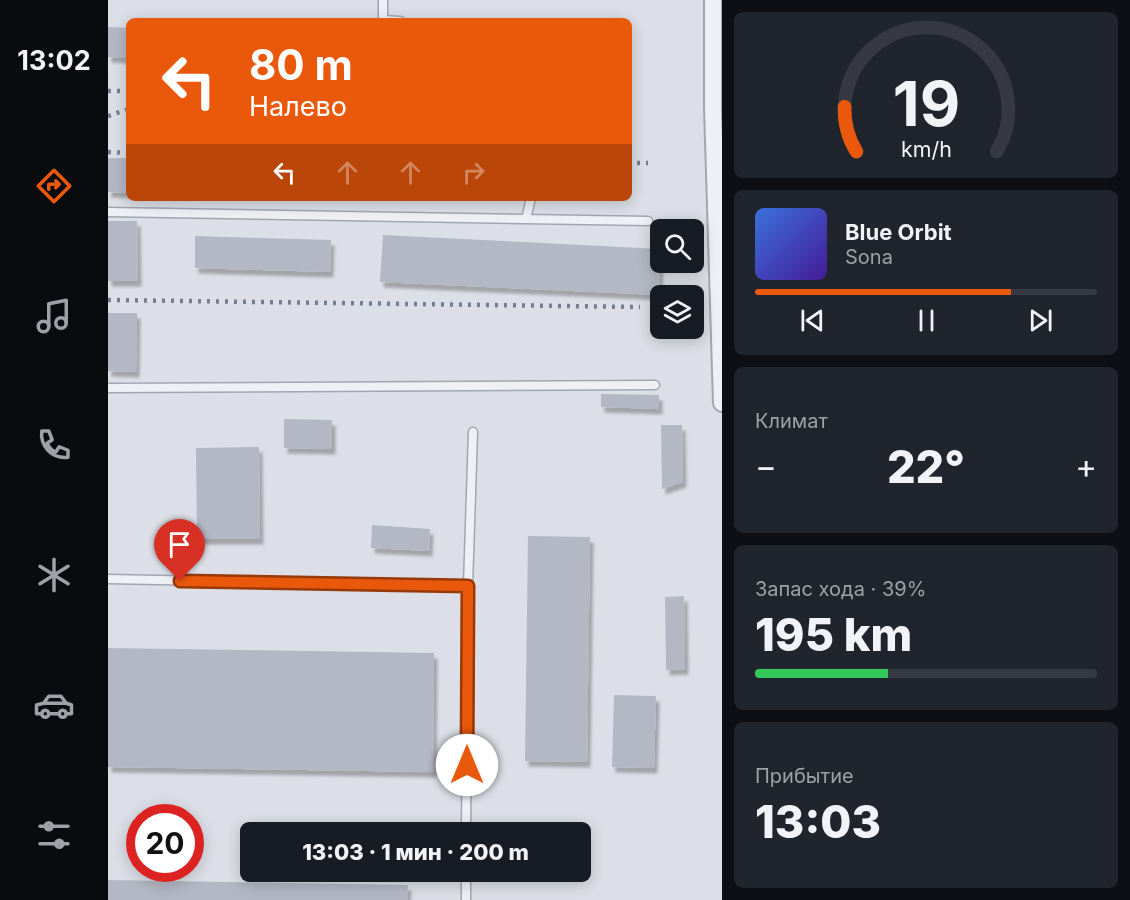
<!DOCTYPE html>
<html lang="ru">
<meta charset="utf-8">
<style>
body{margin:0;font-family:Inter,sans-serif;background:#20242c;color:#f1f3f6;height:100vh;display:flex;flex-direction:column;font-size:22px;white-space:nowrap}
*{box-sizing:border-box;margin:0}
p{font-size:20px;color:#9ea1a6}
.icon{flex:none;width:33px;height:33px;fill:none;stroke:currentColor;stroke-width:2;stroke-linecap:round;stroke-linejoin:round}
.map{position:relative;flex:1;overflow:hidden}
.drawer{display:flex;flex-direction:column;gap:12px;padding:12px;background:#0d0f14;width:408px}
.drawer>*{flex:none}
.hud{position:absolute;left:18px;top:18px;width:506px;height:183px;border-radius:9px;box-shadow:0 3px 15px #0003;background:#ea580c;color:#fff;overflow:hidden}
.fabs{position:absolute;left:542px;top:219px;display:grid;gap:12px}
.fabs a{display:grid;place-items:center;width:54px;height:54px;border-radius:9px;background:#171b24;box-shadow:0 3px 15px #0003;font-size:30px}
.speed{position:absolute;left:18px;top:804px;display:flex;gap:12px;font-size:30px;font-weight:700;text-align:center}
.speed>*{display:grid;place-content:center;width:78px;height:78px;border-radius:50%;background:#171b24;box-shadow:0 3px 15px #0003;line-height:1}
.speed .limit{border:9px solid #d22;background:#fff;color:#111}
.pin{position:absolute;display:grid;place-items:center;width:51px;height:51px;color:#fff;margin:-62px -26px;border-radius:50% 50% 50% 0;rotate:-45deg;box-shadow:0 0 6px #0007}
.pin .icon{rotate:45deg}
.me{position:absolute;width:66px;margin:-33px;rotate:0deg;stroke-linejoin:round;filter:drop-shadow(0 0 4px #0008)}
.turn{display:flex;align-items:center;gap:21px;height:126px;padding:0 24px;font-size:27px}
.turn .icon{width:78px;height:78px;stroke-width:2.5}
.turn b{display:block;font-size:42px;line-height:51px}
.lanes{display:flex;align-items:center;height:57px;padding:0 24px;background:#0003;justify-content:center;gap:30px;direction:ltr}
.lanes .off{opacity:.35}
.big{font-size:45px;font-weight:800;line-height:1.1}
.drawer .card{flex:1;display:flex;flex-direction:column;justify-content:center;gap:9px;min-width:0;padding:0 21px;border-radius:9px;background:#20242c}
.drawer .dial{align-items:center;gap:0}
.dial svg{height:156px;overflow:visible;fill:none;stroke:#363941;stroke-width:7;stroke-linecap:round;text-anchor:middle}
.dial text{fill:#f1f3f6;stroke:none}
.song{display:flex;align-items:center;gap:18px}
.cover{width:72px;height:72px;border-radius:9px;background:linear-gradient(135deg,hsl(220 70% 55%),hsl(260 70% 35%))}
.played{height:6px;border-radius:3px;background:linear-gradient(90deg,#ea580c 75%,#363941 75%)}
.keys{display:flex;justify-content:space-around;direction:ltr}
.heat{display:flex;justify-content:space-between;align-items:center;font-size:33px;direction:ltr}
.charge{height:9px;border-radius:4px;background:linear-gradient(90deg,#34c759 39%,#363941 0)}
.trip{position:absolute;left:132px;top:822px;width:351px;height:60px;border-radius:9px;background:#171b24;box-shadow:0 3px 15px #0003;font-weight:800;line-height:60px;text-align:center}
main{display:flex;flex:1;min-height:0}
.dock{display:flex;flex-direction:column;width:108px;justify-content:space-around;align-items:center;background:#090b0e;color:#9ea1a6}
.dock .icon{width:42px;height:42px}
.dock .on{color:#ea580c}
.dock b{font-size:27px;color:#f1f3f6}
.map>svg:first-child{display:block}
.building{fill:#b3b8c4;filter:url(#shadow)}
.lines{fill:none;stroke-linecap:round;stroke-linejoin:round}
.lane-casing{stroke:#a2a6b1;stroke-width:11}
.street-casing{stroke:#a2a6b1;stroke-width:20}
.lane{stroke:#eff0f5;stroke-width:8}
.street{stroke:#eff0f5;stroke-width:16}
.rail{stroke:#757d91;stroke-width:4.5;stroke-dasharray:3 6;stroke-linecap:butt}
.route-casing{stroke:#983908;stroke-width:15}
.route{stroke:#ea580c;stroke-width:10}
</style>
<main>
<nav class="dock">
<b>13:02</b>
<svg class="icon on" aria-label="directions" viewBox="0 0 24 24"><path d="M12 3l9 9-9 9-9-9zM9 14v-3h6M13 9l2 2-2 2"/></svg>
<svg class="icon" aria-label="music" viewBox="0 0 24 24"><path d="M9 18V5l10-2v13"/><circle cx="6" cy="18" r="3"/><circle cx="16" cy="16" r="3"/></svg>
<svg class="icon" aria-label="phone" viewBox="0 0 24 24"><path d="M5 4h4l2 5-3 2q2 4 5 5l2-3 5 2v4C11 20 4 13 5 4z"/></svg>
<svg class="icon" aria-label="climate" viewBox="0 0 24 24"><path d="M12 3v18M4 7l16 10M4 17L20 7"/></svg>
<svg class="icon" aria-label="car" viewBox="0 0 24 24"><path d="M5 17H2v-5l4-1 3-4h7l3 4 3 1v5h-3M9 17h6M6 11h13"/><circle cx="7" cy="17" r="2"/><circle cx="17" cy="17" r="2"/></svg>
<svg class="icon" aria-label="filters" viewBox="0 0 24 24"><path d="M4 7h16M4 17h16"/><circle cx="9" cy="7" r="2"/><circle cx="15" cy="17" r="2"/></svg>
</nav>
<div class="map">
<svg width="614" height="900" viewBox="0 0 614 900">
<defs>
<filter id="shadow"><feDropShadow dx="3.5" dy="5.5" stdDeviation="1.5" flood-color="#0004"/></filter>
</defs>
<rect width="100%" height="100%" fill="#dcdfe7"/>
<path class="building" d="M 0,27 L 21,28 L 21,58 L 0,57 Z
M 0,158 L 21,158 L 21,193 L 0,192 Z
M 0,221 L 29,221 L 30,281 L 0,281 Z
M 275,235 L 552,249 L 551,295 L 272,282 Z
M 87,236 L 223,240 L 222,272 L 87,268 Z
M 0,313 L 29,313 L 28,372 L 0,371 Z
M 493,394 L 551,395 L 551,409 L 493,407 Z
M 176,419 L 224,420 L 224,449 L 176,448 Z
M 553,425 L 574,425 L 575,482 L 554,489 Z
M 151,447 L 152,539 L 89,539 L 88,448 Z
M 264,525 L 322,529 L 321,551 L 263,548 Z
M 420,536 L 482,537 L 479,762 L 417,761 Z
M 576,596 L 577,669 L 558,670 L 557,597 Z
M 0,648 L 326,653 L 325,772 L 0,767 Z
M 506,695 L 548,696 L 546,768 L 504,767 Z
M 0,880 L 300,885 L 299,900 L 0,900 Z"/>
<g class="lines">
<defs>
<path id="lane" d="M 275,0 L 275,20 L 292,21
M 0,212 L 540,221
M 418,219 L 423,198
M 0,388 L 547,385
M 0,579 L 360,586
M 358,832 L 360,586 L 365,432
M 358,900 L 358,872"/>
<path id="street" d="M 605,0 L 605,108 L 614,403"/>
</defs>
<use href="#lane" class="lane-casing"/>
<use href="#street" class="street-casing"/>
<use href="#lane" class="lane"/>
<use href="#street" class="street"/>
<path class="rail" d="M 0,91 L 21,91
M 0,116 L 21,109
M 0,152 L 21,153
M 520,163 L 540,163
M 0,300 L 532,307"/>
</g>
<g class="lines">
<defs>
<path id="route" d="M 72,581 L 360,586 L 359,765"/>
</defs>
<use href="#route" class="route-casing"/>
<use href="#route" class="route"/>
</g>
</svg>
<div class="fabs">
<a><svg class="icon" aria-label="search" viewBox="0 0 24 24"><circle cx="10" cy="10" r="6"/><path d="M15 15l6 6"/></svg></a>
<a><svg class="icon" aria-label="layers" viewBox="0 0 24 24"><path d="M12 4l9 5-9 5-9-5zM3 14l9 5 9-5"/></svg></a>
</div>
<div class="speed"><div class="limit">20</div></div>
<div class="pin" style="left:72px;top:581px;background:#d93025"><svg class="icon" aria-label="arrive" viewBox="0 0 24 24"><path d="M6 21V4h12l-3 4 3 4H6"/></svg></div>
<svg class="me" style="left:359px;top:765px" viewBox="-20 -20 40 40"><circle r="19" fill="#fff"/><path d="M0-13L10 11 0 6-10 11z" fill="#ea580c"/></svg>
<div class="trip">13:03 · 1 мин · 200 m</div>
<div class="hud">
<div class="turn"><svg class="icon" aria-label="left" viewBox="0 0 24 24"><path d="M17 20v-9H6M10 6l-5 5 5 5"/></svg><div><b>80 m</b>Налево</div></div>
<div class="lanes"><svg class="icon" aria-label="left" viewBox="0 0 24 24"><path d="M17 20v-9H6M10 6l-5 5 5 5"/></svg><svg class="icon off" aria-label="ahead" viewBox="0 0 24 24"><path d="M12 20V5M6 11l6-6 6 6"/></svg><svg class="icon off" aria-label="ahead" viewBox="0 0 24 24"><path d="M12 20V5M6 11l6-6 6 6"/></svg><svg class="icon off" aria-label="right" viewBox="0 0 24 24"><path d="M7 20v-9h11M14 6l5 5-5 5"/></svg></div>
</div>
</div>
<section class="drawer">
<div class="card dial"><svg viewBox="0 0 100 80">
<path d="M14 69A42 42 0 1 1 86 69"/>
<path d="M14 69A42 42 0 0 1 8 46" stroke="#ea580c"/>
<text x="50" y="56" font-size="32" font-weight="700">19</text>
<text x="50" y="72" font-size="11">km/h</text>
</svg></div>
<div class="card">
<div class="song"><i class="cover"></i><div><b>Blue Orbit</b><p>Sona</p></div></div>
<div class="played"></div>
<div class="keys"><svg class="icon" aria-label="previous" viewBox="0 0 24 24"><path d="M18 5L8 12l10 7zM5 5v14"/></svg><svg class="icon" aria-label="pause" viewBox="0 0 24 24"><path d="M8 5v14M16 5v14"/></svg><svg class="icon" aria-label="next" viewBox="0 0 24 24"><path d="M6 5l10 7-10 7zM19 5v14"/></svg></div>
</div>
<div class="card"><p>Климат</p>
<div class="heat"><a>−</a><b class="big">22°</b><a>+</a></div>
</div>
<div class="card"><p>Запас хода · 39%</p><b class="big">195 km</b><div class="charge"></div></div>
<div class="card"><p>Прибытие</p><b class="big">13:03</b></div>
</section>
</main>
